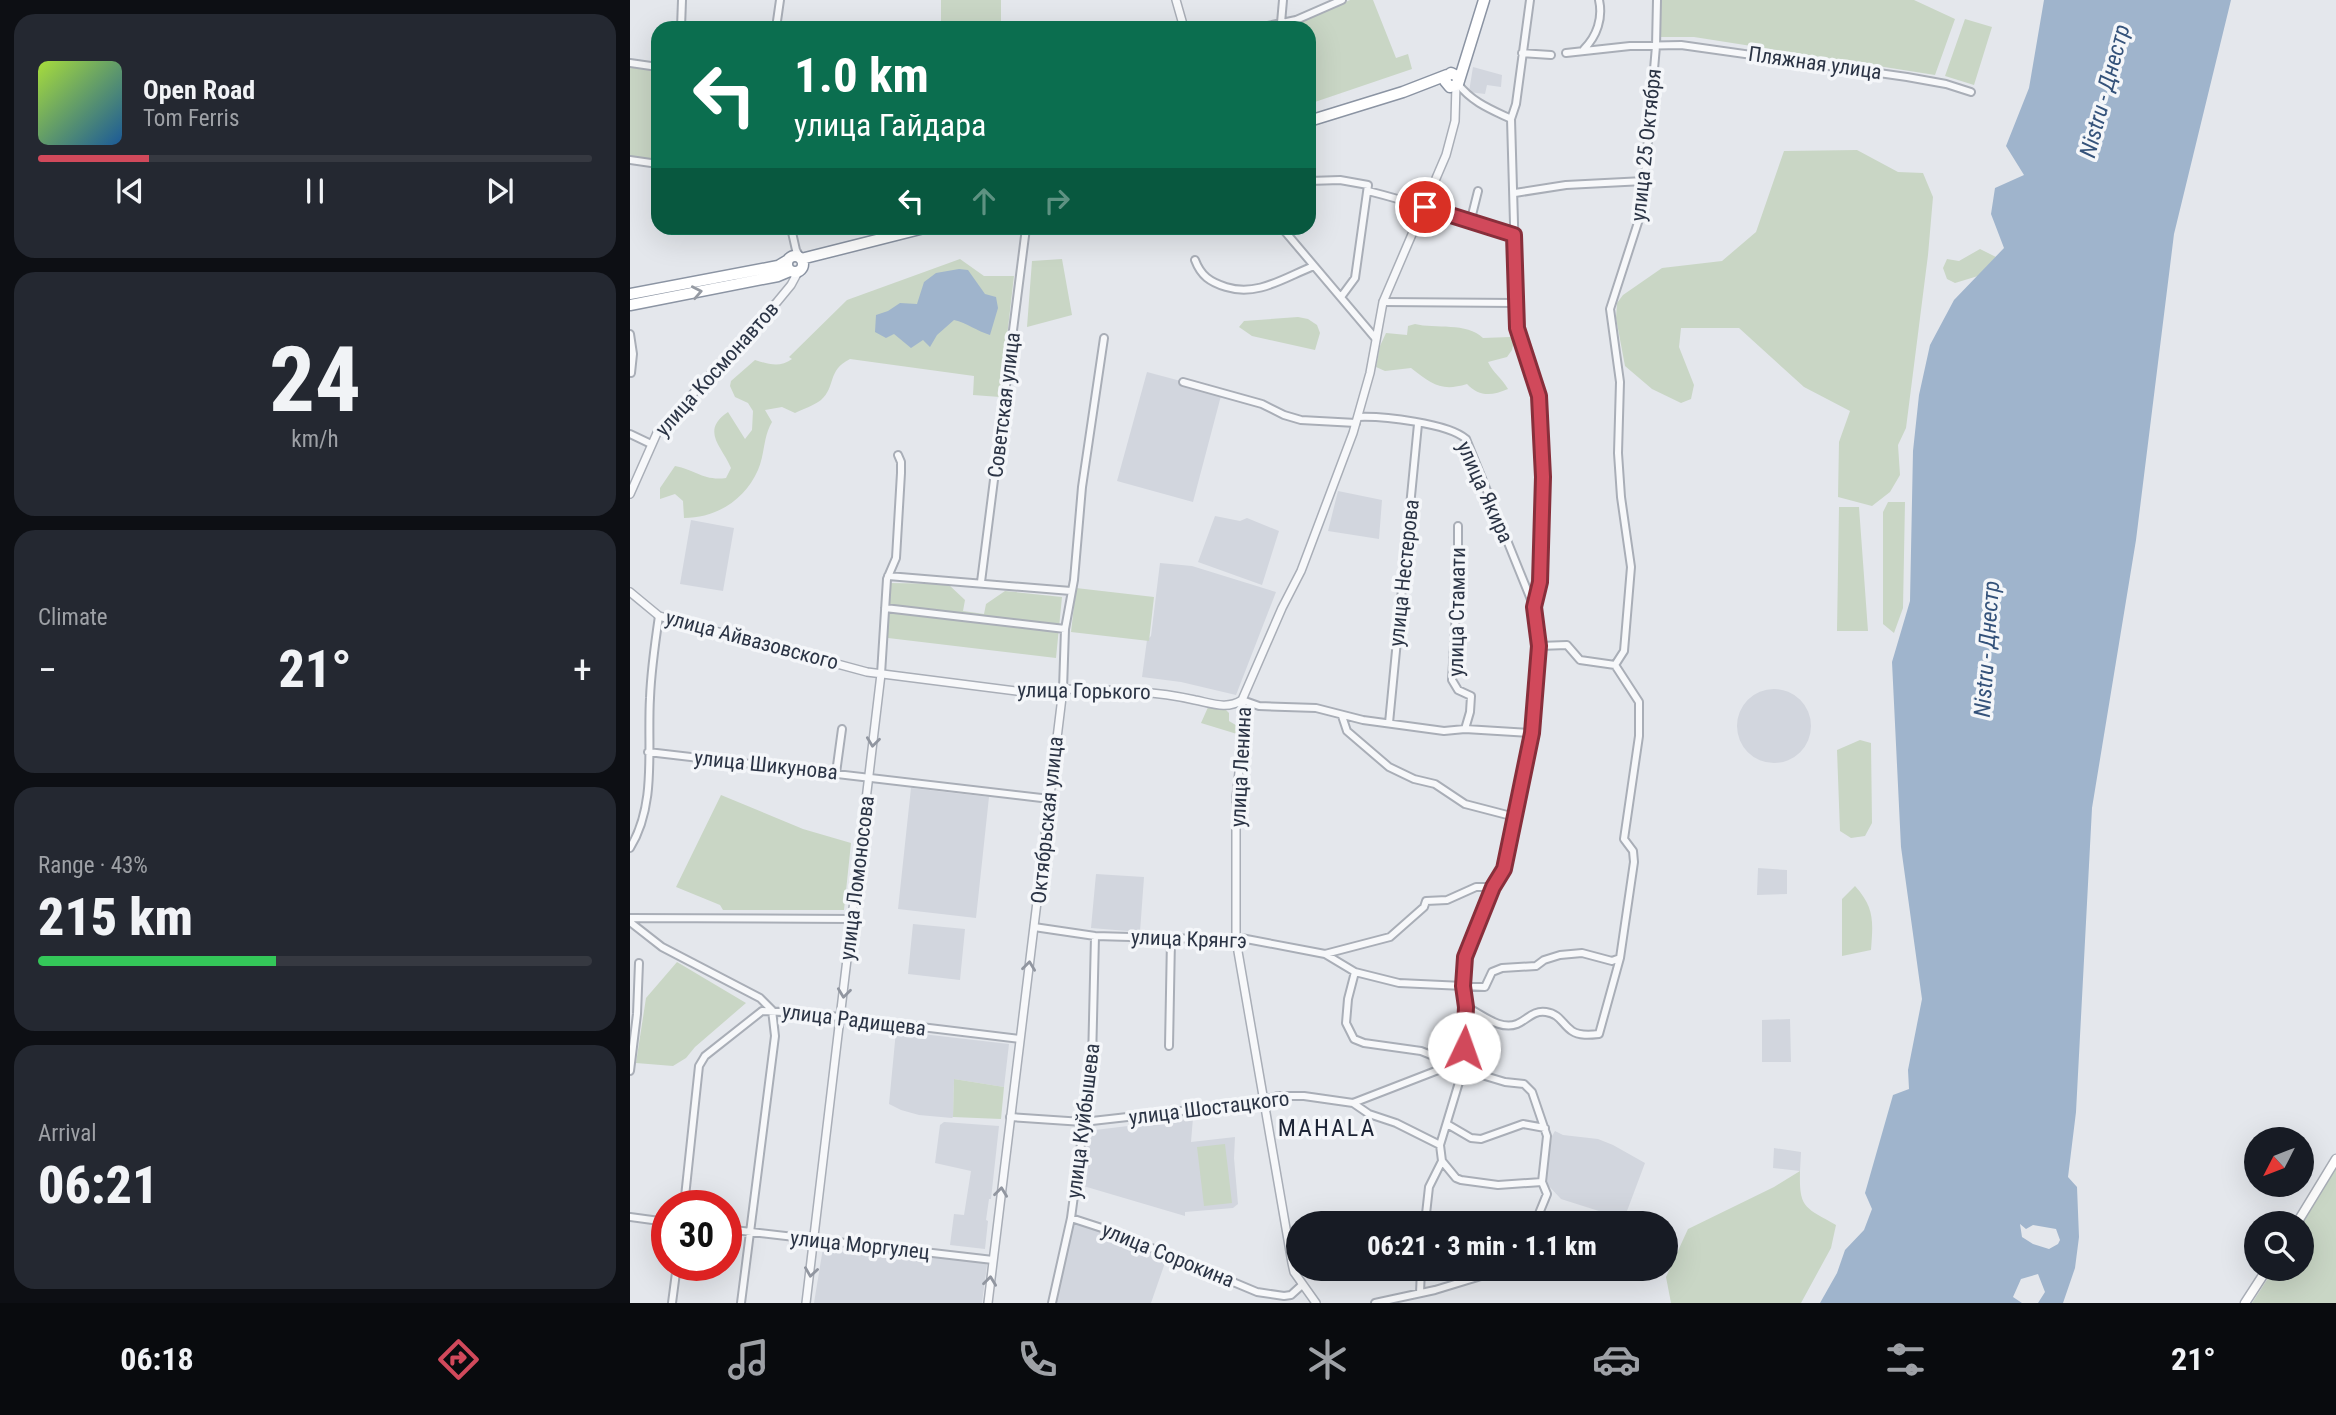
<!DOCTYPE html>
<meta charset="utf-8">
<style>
body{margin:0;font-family:"Roboto Condensed",sans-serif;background:#242831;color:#f1f3f6;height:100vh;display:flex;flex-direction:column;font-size:26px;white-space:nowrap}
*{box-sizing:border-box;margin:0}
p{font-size:23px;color:#9ea1a6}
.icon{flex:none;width:38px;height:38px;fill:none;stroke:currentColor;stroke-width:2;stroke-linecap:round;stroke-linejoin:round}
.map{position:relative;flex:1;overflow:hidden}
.details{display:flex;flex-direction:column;gap:14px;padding:14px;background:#0d0f14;width:630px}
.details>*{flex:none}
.hud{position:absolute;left:21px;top:21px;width:665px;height:214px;border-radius:21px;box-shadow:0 7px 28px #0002;background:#0b6e4f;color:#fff;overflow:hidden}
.needle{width:46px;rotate:228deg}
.buttons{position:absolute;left:1614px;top:1127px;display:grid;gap:14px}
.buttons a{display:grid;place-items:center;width:70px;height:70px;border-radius:50%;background:#171b24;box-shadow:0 7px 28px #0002;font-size:35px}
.speed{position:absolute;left:21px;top:1190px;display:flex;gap:14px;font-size:35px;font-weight:700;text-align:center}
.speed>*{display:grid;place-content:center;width:91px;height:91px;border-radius:50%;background:#171b24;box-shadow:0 7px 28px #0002;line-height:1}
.speed .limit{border:10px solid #d22;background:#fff;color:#111}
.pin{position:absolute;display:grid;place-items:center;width:60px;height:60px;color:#fff;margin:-30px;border:4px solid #fff;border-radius:50%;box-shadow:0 2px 7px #0007}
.me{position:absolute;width:77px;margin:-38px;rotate:3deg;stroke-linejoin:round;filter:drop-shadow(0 0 5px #0008)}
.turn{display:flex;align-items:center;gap:24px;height:147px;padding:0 28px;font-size:32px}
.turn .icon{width:91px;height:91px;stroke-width:2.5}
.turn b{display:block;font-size:49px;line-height:60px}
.lanes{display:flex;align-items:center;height:66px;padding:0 28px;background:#0003;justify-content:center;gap:35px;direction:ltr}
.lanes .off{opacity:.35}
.big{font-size:52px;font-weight:800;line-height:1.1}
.details .widget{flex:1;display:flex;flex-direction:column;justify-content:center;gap:10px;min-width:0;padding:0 24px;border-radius:21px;background:#242831}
.details .dial{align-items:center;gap:0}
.dial b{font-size:91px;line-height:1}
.song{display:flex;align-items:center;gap:21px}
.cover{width:84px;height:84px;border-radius:10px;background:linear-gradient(135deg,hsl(80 70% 55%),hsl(210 70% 35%))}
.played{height:7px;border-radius:4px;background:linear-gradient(90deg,#d1495b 20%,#363941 20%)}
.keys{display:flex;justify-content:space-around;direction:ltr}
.heat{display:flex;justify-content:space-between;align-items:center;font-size:38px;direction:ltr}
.charge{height:10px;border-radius:5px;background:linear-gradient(90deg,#34c759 43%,#363941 0)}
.trip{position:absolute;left:656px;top:1211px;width:392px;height:70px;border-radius:35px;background:#171b24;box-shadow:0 7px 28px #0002;font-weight:800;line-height:70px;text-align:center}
.tabs{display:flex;height:112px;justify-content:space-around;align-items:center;background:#090b0e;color:#9ea1a6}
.tabs .icon{width:49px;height:49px}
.tabs .active{color:#d1495b}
.tabs b{font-size:32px;color:#f1f3f6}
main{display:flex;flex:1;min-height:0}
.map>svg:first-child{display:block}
.built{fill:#d2d6de}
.green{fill:#c9d6c5}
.water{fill:#9fb4cc;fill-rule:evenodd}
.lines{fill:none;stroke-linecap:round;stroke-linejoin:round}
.minor-casing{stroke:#a9aeb7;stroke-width:10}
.tertiary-casing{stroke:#a9aeb7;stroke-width:10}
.secondary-casing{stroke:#a9aeb7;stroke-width:11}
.trunk-casing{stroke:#8b94a3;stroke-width:13}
.minor{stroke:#f7f8fa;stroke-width:6}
.tertiary{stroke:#f7f8fa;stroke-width:7}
.secondary{stroke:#fff;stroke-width:8}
.trunk{stroke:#fff;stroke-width:10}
.oneway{stroke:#959aa2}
.oneway2{stroke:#9196a0}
.route-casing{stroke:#882f3b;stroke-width:18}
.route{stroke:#d1495b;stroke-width:12}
.labels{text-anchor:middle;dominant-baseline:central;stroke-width:7;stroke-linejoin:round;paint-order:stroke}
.street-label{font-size:21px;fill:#2b3445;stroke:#f4f6f9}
.water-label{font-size:23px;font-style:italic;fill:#34527a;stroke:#f4f6f9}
.quarter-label{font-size:24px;letter-spacing:2px;fill:#1d2536;stroke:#f4f6f9}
</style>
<main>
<section class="details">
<div class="widget">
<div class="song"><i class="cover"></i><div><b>Open Road</b><p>Tom Ferris</p></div></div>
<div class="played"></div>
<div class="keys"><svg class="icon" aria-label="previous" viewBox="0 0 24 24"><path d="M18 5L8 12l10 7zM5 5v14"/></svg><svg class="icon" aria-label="pause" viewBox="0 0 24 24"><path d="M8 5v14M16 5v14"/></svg><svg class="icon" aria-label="next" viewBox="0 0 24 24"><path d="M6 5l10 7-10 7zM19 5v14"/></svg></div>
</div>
<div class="widget dial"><b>24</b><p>km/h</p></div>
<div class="widget"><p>Climate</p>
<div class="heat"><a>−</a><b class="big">21°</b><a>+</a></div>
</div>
<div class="widget"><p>Range · 43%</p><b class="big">215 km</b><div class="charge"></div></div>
<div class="widget"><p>Arrival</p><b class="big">06:21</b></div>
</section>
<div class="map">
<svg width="1706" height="1303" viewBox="0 0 1706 1303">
<rect width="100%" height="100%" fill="#e4e7ec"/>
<path class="built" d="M 843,67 L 872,75 L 871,87 L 857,85 L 855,94 L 839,92 Z
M 517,372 L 592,392 L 563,502 L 487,481 Z
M 708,491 L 752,500 L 749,539 L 698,531 Z
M 585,516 L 610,521 L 617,518 L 649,531 L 632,585 L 568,562 Z
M 61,520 L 104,528 L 93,591 L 50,584 Z
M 530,563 L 562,566 L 646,592 L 606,695 L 551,682 L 512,677 L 517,640 L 521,636 Z
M1107 726a37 37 0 1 1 74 0a37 37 0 1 1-74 0Z
M 281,788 L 359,797 L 346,918 L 268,909 Z
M 1128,868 L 1157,870 L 1157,894 L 1127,895 Z
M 466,874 L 514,877 L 510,932 L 461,928 Z
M 283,924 L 335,929 L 330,980 L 278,974 Z
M 1160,1019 L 1161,1062 L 1132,1062 L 1132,1020 Z
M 266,1031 L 379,1044 L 374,1087 L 324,1079 L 323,1117 L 322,1118 L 289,1115 L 271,1110 L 259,1104 Z
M 563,1118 L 561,1142 L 605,1137 L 604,1158 L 608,1204 L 603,1208 L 555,1212 L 555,1216 L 450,1185 L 457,1131 Z
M 314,1122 L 369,1126 L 361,1199 L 359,1199 L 356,1220 L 358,1221 L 355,1249 L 320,1245 L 324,1214 L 334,1215 L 341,1171 L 305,1163 L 310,1125 Z
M 925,1131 L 933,1135 L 968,1139 L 983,1145 L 1015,1163 L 994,1219 L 931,1199 L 915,1182 L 922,1136 Z
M 1144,1148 L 1171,1152 L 1170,1171 L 1143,1168 Z
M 444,1221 L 478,1232 L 537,1257 L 521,1303 L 425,1303 Z
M 193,1248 L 270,1252 L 354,1262 L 357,1265 L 352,1303 L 184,1303 Z"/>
<path class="green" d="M 311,0 L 371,0 L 371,28 L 311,28 Z
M 720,0 L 743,0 L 766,58 L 778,54 L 782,69 L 679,104 L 679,28 L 637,28 L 682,17 Z
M 1029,0 L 1284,0 L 1325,19 L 1305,75 L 1064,37 L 1029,37 Z
M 1335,19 L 1362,27 L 1344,85 L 1315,76 Z
M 0,64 L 28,67 L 28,161 L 0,156 Z
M 1227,150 L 1268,172 L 1293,173 L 1303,197 L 1298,255 L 1276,428 L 1268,445 L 1270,475 L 1260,492 L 1242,506 L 1208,497 L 1209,442 L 1220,411 L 1174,387 L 1109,328 L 1051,328 L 1049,347 L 1064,385 L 1061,399 L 1051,403 L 1022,389 L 995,366 L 986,318 L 987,303 L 993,295 L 1032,268 L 1092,261 L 1126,232 L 1154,151 Z
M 1350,249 L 1366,257 L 1348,276 L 1325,283 L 1317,279 L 1313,268 L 1317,259 L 1329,261 Z
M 330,259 L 354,276 L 384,276 L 370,397 L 343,395 L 344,376 L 220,359 C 197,370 206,387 191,400 C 185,405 173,409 165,413 L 152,407 L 135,410 L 142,422 C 133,437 135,454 128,470 C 115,500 86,518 54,518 L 53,501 L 45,494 L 30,499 L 30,488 L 45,466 C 66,470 73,481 96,478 L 101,468 C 92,446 70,431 98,412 L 115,439 L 122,430 L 123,411 L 118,403 L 105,397 L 100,386 L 101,381 L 125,360 C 138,364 150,368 162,359 L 159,357 L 217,300 Z
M 432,259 L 442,315 L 397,327 L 402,261 Z
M 668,317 L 678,319 L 687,325 L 690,333 L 685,350 L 622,336 L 609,327 L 614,321 Z
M 785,324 C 805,329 837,322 853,338 L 880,337 L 884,340 L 882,350 L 877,357 L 858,362 C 863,373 872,378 878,389 C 862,396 849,397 837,384 C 811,392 802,384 781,368 L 755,371 L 746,367 L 750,346 L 756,333 L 777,335 L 778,326 Z
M 1258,502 L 1275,502 L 1273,608 L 1264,633 L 1253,624 L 1253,512 Z
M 1209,507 L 1229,507 L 1238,631 L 1207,631 Z
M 260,583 L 318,584 L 335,600 L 333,611 L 354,614 L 356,604 L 375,591 L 432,597 L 426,658 L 258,638 L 257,612 Z
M 446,588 L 524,597 L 519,641 L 441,632 Z
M 579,705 L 595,709 L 599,713 L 599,721 L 609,727 L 607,734 L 571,723 Z
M 1230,740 L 1241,743 L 1242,823 L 1235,836 L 1221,838 L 1210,831 L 1207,750 Z
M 91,795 L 173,829 L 221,843 L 214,910 L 93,910 L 90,905 L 46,887 Z
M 1225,886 C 1245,908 1243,922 1241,950 L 1212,956 L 1212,899 Z
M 47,962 L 116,1003 L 65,1047 L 56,1058 L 43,1066 L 6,1063 L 16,998 Z
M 324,1079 L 374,1087 L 371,1119 L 323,1117 Z
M 595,1144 L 602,1203 L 574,1206 L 567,1147 Z
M 1706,1168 L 1706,1303 L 1622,1303 L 1644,1269 L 1671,1269 L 1671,1225 Z
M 1170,1171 C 1169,1208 1174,1207 1206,1225 L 1201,1248 L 1171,1303 L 1041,1303 L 1036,1277 L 1058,1229 L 1144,1187 Z"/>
<path class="water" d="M 1414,0 L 1601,0 L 1544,234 L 1506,540 L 1462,808 L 1446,1112 L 1438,1177 L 1447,1187 L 1449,1237 L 1445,1268 L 1433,1303 L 1408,1303 L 1415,1292 L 1408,1274 L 1391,1279 L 1383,1297 L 1392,1303 L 1190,1303 L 1207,1273 L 1215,1250 L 1234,1230 L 1242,1209 L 1235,1193 L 1263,1095 L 1279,1089 L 1278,1070 L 1292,999 L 1271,847 L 1262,662 L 1280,601 L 1283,451 L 1289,395 L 1300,345 L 1324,300 L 1374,248 L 1361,214 L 1365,188 L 1394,175 L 1376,146 L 1399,88 ZM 1390,1224 L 1396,1229 L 1403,1225 L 1426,1229 L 1430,1240 L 1428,1244 L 1419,1249 L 1403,1244 L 1392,1237 Z
M 329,269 L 338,270 L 355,294 L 366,297 L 368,308 L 360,335 C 347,331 337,323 324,320 L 307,335 L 300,347 L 293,340 L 281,348 L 264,334 L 256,338 L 245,332 L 246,315 L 258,311 L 270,303 L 287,304 L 294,282 L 306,273 Z"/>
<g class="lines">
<defs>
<path id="minor" d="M 651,23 L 653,0
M 51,28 L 52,0
M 146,28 L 150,0
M 628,28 L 666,20 L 712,0
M 954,49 C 967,36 973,18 969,0
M 892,53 L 921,55
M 936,53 L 1000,46 L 1051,45 L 1277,77 L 1316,84 L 1341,92
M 0,63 L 28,67
M 828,84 C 842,102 860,109 881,119
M 0,160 L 28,164
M 679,181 L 710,180 L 738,185 L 725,278 L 711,297
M 738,191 C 787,203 835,221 884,235
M 885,193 L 936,185 L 1014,181
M 840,223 L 848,191
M 161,228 L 166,250 L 171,259
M 652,228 L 746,339
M 565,260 C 571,276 580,282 596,287 C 628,297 655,277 684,266
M 753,302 L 886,303
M 0,334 L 3,354 L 1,373
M 553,382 L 632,404 L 654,415 L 671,420 L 726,423
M 728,417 C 753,416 818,423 836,439 L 904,607
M 0,434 L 21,444
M 828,526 L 828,577 L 822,680 L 828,690 L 841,696 L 840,712 L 835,729
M 258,576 L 441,591
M 351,582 L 396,228
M 255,608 L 435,629
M 909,646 L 937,645 L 950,660 L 985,665 L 994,651 L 1001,567 L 991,497 L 988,453 L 990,382 L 980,309 L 1012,210 L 1026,46 L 1027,0
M 251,674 L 257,579 L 266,558 L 271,473 L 271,462 L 268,455
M 433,689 L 435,629 L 444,580 L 452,487 L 474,338
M 612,700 L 629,706 L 686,708 L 733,720 L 814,731 L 835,729 L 902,733
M 712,716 L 717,731 L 759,767 L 784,779 L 805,784 L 835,804 L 885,817
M 759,723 L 788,424
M 18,752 L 420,799
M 206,773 L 212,729
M 0,848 C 27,804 17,748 20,698 C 21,671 25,643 29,616
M 0,918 L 223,919
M 0,922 L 32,947 L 130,998 L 142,1010
M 404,927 L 465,936 L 606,940 L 611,938 L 695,954 L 725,972 L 769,983 L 855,987 L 862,972 L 872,968 L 906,966 L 914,960 L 930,955 L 952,953 L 982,961 L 990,958
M 695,954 L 760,937 L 794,907 L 796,901 L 817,900 L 846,887 L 863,887
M 725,972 L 718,999 L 716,1023 L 724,1039 L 734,1043 L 791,1051 L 801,1055 L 816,1067
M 836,1007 C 851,1013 869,1031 887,1024 C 897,1020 903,1010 916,1012 C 930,1014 932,1024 942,1031 C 949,1036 960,1035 969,1034 L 990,958 L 1004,862 L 1003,851 L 994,839 L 1009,736 L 1009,702 L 985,665
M 539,1046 L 541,939
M 0,1071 L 7,1014 L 9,963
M 723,1103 L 816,1067 L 825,1067 L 875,1082 L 894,1084 L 902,1092 L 917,1136 L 912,1182
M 380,1117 L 453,1122 L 622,1103 L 648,1096 L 674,1096 L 723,1103 L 739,1114 L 766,1123 L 810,1145
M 817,1124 L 841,1138 L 851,1139 L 893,1124 L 915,1128
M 812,1161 L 826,1178 L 831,1180 L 868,1185 L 912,1182
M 54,1206 L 69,1066 L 75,1056 L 132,1011 L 176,1013 L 390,1039
M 0,1217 L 37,1222
M 441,1218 L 481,1231 L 627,1292 L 654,1296 L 661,1295 L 672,1285
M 795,1223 L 799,1187 L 812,1161 L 810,1145 L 833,1069 L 836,1007 L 833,986 L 835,957 L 863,887 L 874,869 L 902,733 L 909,646 L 904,607 L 910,582 L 913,477 L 909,396 L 887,328 L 881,119 L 886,104 L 900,0
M 908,1223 L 908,1216 L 917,1194 L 912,1182
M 96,1229 L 363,1260
M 790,1293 L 791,1269
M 42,1303 L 47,1265
M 111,1303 L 145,1036 L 142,1010
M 422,1303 L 441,1218 L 462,1061 L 465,936
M 745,1303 L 805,1290 L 861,1273 L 865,1269"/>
<path id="tertiary" d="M 546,0 L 554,28
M 0,494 L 27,433 L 147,302 L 161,285 L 168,272
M 0,592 L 29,616 L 237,672 L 410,694 L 424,693 L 433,689 C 478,690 521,690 565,700 C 581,703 597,710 612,700
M 176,1303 L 251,674
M 358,1303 L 433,689
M 686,1303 L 664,1272 L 662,1263 L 606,940 L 606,799 L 613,737 L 612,700 L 652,608 L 671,571 L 723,433 L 740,373 L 753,302 L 816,155 L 825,121 L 826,85"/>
<path id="secondary" d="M 1667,1223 L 1706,1159
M 1615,1303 L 1637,1269"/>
<path id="trunk" d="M 828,80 L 827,76 L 821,73 L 816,77 L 815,81 L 820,87 L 828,84 L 854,0
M 679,121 L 773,92 L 817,75
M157 264a8 8 0 1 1 16 0a8 8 0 1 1-16 0Z
M 171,259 L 294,228
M 0,294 L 148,266 L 158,260
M 0,305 L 148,276 L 160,271"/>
</defs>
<use href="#minor" class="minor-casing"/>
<use href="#tertiary" class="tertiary-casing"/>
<use href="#secondary" class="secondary-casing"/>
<use href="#trunk" class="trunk-casing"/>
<use href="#minor" class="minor"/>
<use href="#tertiary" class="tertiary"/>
<use href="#secondary" class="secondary"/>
<use href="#trunk" class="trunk"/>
</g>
<defs><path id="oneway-chevron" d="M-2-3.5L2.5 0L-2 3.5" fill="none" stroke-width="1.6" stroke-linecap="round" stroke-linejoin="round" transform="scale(1.75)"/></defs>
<use class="oneway" href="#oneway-chevron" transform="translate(67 292) rotate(-11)"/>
<g class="oneway2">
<use href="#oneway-chevron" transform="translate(243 742) rotate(97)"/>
<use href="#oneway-chevron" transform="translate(399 966) rotate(-83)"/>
<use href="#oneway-chevron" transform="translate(214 993) rotate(97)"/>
<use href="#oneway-chevron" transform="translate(371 1192) rotate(-83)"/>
<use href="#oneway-chevron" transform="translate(181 1272) rotate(98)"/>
<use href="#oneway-chevron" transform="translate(360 1281) rotate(-83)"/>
</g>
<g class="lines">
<defs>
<path id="route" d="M 795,207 L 884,235 L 887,328 L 909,396 L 913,477 L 910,582 L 904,607 L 909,646 L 902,733 L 874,869 L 863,887 L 835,957 L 833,986 L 836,1007 L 834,1048"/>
</defs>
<use href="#route" class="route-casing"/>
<use href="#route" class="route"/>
</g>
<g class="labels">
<g class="street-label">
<text transform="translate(1185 63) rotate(8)">Пляжная улица</text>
<text transform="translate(1016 145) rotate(-84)">улица 25 Октября</text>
<text transform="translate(87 369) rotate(-48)">улица Космонавтов</text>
<text transform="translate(374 405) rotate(-83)">Советская улица</text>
<text transform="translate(855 492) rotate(66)">улица Якира</text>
<text transform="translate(774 573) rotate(-84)">улица Нестерова</text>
<text transform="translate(827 612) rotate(-89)">улица Стамати</text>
<text transform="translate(122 640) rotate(15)">улица Айвазовского</text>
<text transform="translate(454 691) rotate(1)">улица Горького</text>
<text transform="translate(136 765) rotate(6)">улица Шикунова</text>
<text transform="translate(611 767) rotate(-87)">улица Ленина</text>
<text transform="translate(417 820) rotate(-84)">Октябрьская улица</text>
<text transform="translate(227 878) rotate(-83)">улица Ломоносова</text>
<text transform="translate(559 939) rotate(2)">улица Крянгэ</text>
<text transform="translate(224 1020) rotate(7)">улица Радищева</text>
<text transform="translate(579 1108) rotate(-7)">улица Шостацкого</text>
<text transform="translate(453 1121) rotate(-83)">улица Куйбышева</text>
<text transform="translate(230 1245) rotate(6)">улица Моргулец</text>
<text transform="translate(538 1255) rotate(22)">улица Сорокина</text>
</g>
<g class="water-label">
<text transform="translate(1475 91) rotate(-75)">Nistru - Днестр</text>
<text transform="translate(1357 649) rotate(-86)">Nistru - Днестр</text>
</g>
<g class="quarter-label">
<text x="697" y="1128">MAHALA</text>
</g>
</g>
</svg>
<div class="buttons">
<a><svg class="needle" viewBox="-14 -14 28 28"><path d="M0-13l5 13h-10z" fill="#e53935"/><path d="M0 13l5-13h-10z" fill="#9ea1a6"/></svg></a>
<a><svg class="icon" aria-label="search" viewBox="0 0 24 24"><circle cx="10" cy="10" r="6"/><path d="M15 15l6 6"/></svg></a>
</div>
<div class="speed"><div class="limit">30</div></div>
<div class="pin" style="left:795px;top:207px;background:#d93025"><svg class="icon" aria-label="arrive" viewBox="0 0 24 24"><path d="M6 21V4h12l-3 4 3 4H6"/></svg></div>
<svg class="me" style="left:834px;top:1048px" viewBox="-20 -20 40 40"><circle r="19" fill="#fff"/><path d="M0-13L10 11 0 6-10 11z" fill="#d1495b"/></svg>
<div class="trip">06:21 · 3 min · 1.1 km</div>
<div class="hud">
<div class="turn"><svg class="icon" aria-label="left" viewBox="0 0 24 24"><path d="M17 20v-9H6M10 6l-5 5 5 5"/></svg><div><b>1.0 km</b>улица Гайдара</div></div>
<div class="lanes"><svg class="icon" aria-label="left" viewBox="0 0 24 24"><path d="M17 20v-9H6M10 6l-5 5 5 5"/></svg><svg class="icon off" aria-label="ahead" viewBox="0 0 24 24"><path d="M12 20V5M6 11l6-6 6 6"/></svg><svg class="icon off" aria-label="right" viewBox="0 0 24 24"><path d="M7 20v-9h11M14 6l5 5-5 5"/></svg></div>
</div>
</div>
</main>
<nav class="tabs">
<b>06:18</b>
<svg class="icon active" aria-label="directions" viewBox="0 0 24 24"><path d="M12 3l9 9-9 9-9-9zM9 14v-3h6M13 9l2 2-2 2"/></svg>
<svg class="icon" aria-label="music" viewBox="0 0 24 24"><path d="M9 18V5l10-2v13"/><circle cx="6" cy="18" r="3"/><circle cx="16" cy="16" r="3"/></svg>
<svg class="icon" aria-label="phone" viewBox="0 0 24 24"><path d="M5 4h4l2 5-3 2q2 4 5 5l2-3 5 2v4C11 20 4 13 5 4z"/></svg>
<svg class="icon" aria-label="climate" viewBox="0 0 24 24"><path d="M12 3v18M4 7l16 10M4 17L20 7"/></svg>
<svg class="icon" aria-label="car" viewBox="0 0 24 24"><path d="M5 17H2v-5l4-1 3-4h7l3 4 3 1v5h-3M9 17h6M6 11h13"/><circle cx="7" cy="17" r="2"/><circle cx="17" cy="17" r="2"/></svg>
<svg class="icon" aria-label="filters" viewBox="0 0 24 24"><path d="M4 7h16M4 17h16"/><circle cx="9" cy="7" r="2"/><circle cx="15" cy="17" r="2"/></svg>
<b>21°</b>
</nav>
